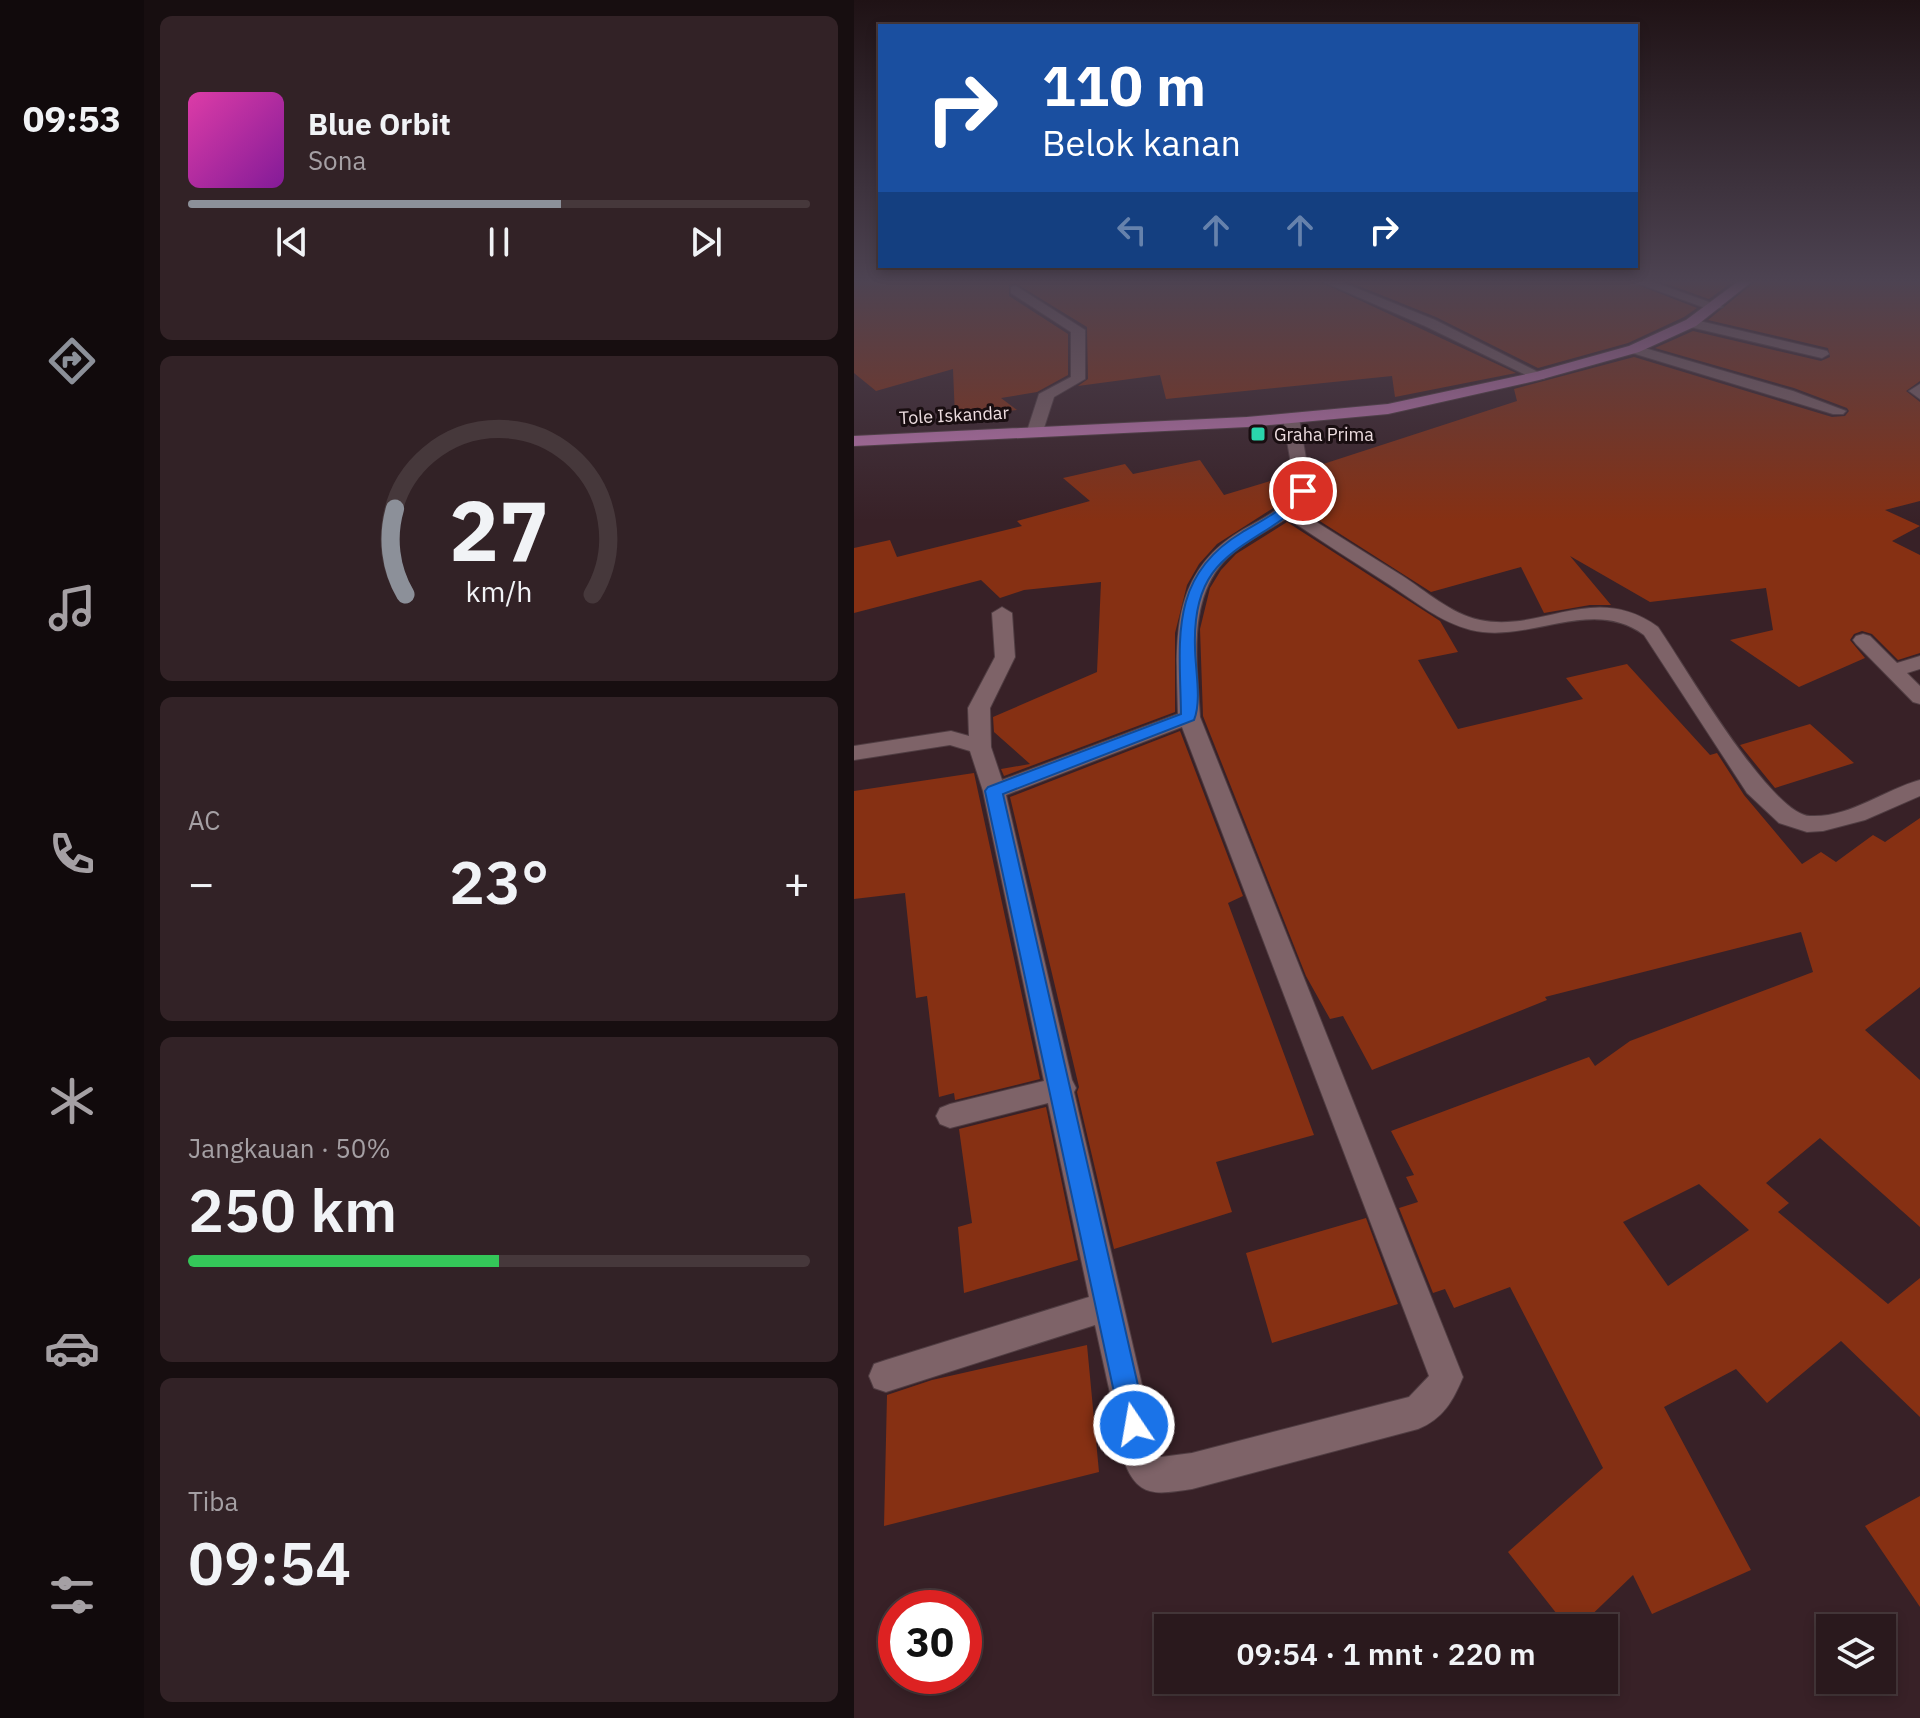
<!DOCTYPE html>
<html lang="id">
<meta charset="utf-8">
<style>
body{margin:0;font-family:"IBM Plex Sans",sans-serif;background:#322226;color:#f1f3f6;height:100vh;display:flex;flex-direction:column;font-size:30px;white-space:nowrap}
*{box-sizing:border-box;margin:0}
p{font-size:26px;color:#a5a0a4}
.icon{flex:none;width:44px;height:44px;fill:none;stroke:currentColor;stroke-width:2;stroke-linecap:round;stroke-linejoin:round}
.map{position:relative;flex:1;overflow:hidden}
.drawer{display:flex;flex-direction:column;gap:16px;padding:16px;background:#170e10;width:710px}
.drawer>*{flex:none}
.banner{position:absolute;left:24px;top:24px;width:760px;height:244px;border-radius:0px;box-shadow:0 4px 12px #0003,0 0 0 2px #46383b;background:#1a4fa0;color:#fff;overflow:hidden}
.fabs{position:absolute;left:962px;top:1614px;display:grid;gap:16px}
.fabs a{display:grid;place-items:center;width:80px;height:80px;border-radius:0px;background:#2a191d;box-shadow:0 4px 12px #0003,0 0 0 2px #46383b;font-size:40px}
.speed{position:absolute;left:24px;top:1590px;display:flex;gap:16px;font-size:40px;font-weight:700;text-align:center}
.speed>*{display:grid;place-content:center;width:104px;height:104px;border-radius:50%;background:#2a191d;box-shadow:0 4px 12px #0003,0 0 0 2px #46383b;line-height:1}
.speed .limit{border:12px solid #d22;background:#fff;color:#111}
.pin{position:absolute;display:grid;place-items:center;width:68px;height:68px;color:#fff;margin:-34px;border:4px solid #fff;border-radius:50%;box-shadow:0 2px 8px #0007}
.me{position:absolute;width:88px;margin:-44px;rotate:348deg;stroke-linejoin:round;filter:drop-shadow(0 0 6px #0008)}
.turn{display:flex;align-items:center;gap:28px;height:168px;padding:0 32px;font-size:36px}
.turn .icon{width:104px;height:104px;stroke-width:2.5}
.turn b{display:block;font-size:56px;line-height:68px}
.lanes{display:flex;align-items:center;height:76px;padding:0 32px;background:#0003;justify-content:center;gap:40px;direction:ltr}
.lanes .off{opacity:.35}
.big{font-size:60px;font-weight:600;line-height:1.1}
.drawer .widget{flex:1;display:flex;flex-direction:column;justify-content:center;gap:12px;min-width:0;padding:0 28px;border-radius:12px;background:#322226}
.drawer .dial{align-items:center;gap:0}
.dial svg{height:208px;overflow:visible;fill:none;stroke:#46383b;stroke-width:7;stroke-linecap:round;text-anchor:middle}
.dial text{fill:#f1f3f6;stroke:none}
.song{display:flex;align-items:center;gap:24px}
.cover{width:96px;height:96px;border-radius:12px;background:linear-gradient(135deg,hsl(320 70% 55%),hsl(290 70% 35%))}
.played{height:8px;border-radius:4px;background:linear-gradient(90deg,#8c9099 60%,#46383b 60%)}
.keys{display:flex;justify-content:space-around;direction:ltr}
.heat{display:flex;justify-content:space-between;align-items:center;font-size:44px;direction:ltr}
.charge{height:12px;border-radius:6px;background:linear-gradient(90deg,#34c759 50%,#46383b 0)}
.trip{position:absolute;left:300px;top:1614px;width:464px;height:80px;border-radius:0px;background:#2a191d;box-shadow:0 4px 12px #0003,0 0 0 2px #46383b;font-weight:600;line-height:80px;text-align:center}
main{display:flex;flex:1;min-height:0}
.dock{display:flex;flex-direction:column;width:144px;justify-content:space-around;align-items:center;background:#110a0c;color:#a5a0a4}
.dock .icon{width:56px;height:56px}
.dock .selected{color:#8c9099}
.dock b{font-size:36px;color:#f1f3f6}
.map>svg:first-child{display:block}
.building{fill:#863013;fill-rule:evenodd}
.lines{fill:none;stroke-linecap:round;stroke-linejoin:round}
.minor-casing{stroke:#503d42;stroke-width:2}
.major-casing{stroke:#503d42;stroke-width:2}
.minor{fill:#7e6368;fill-rule:evenodd}
.major{fill:#bd76ae;fill-rule:evenodd}
.route{fill:#1a73e8;stroke:#114b97;stroke-width:2}
.poi-dot{fill:#2ad5ac;stroke:#190e11;stroke-width:3}
.labels{text-anchor:middle;dominant-baseline:central;stroke-width:6;stroke-linejoin:round;paint-order:stroke}
.far-street-label{font-size:18px;fill:#eddde0;stroke:#190e11}
.far-poi-label{font-size:18px;fill:#eddde0;stroke:#190e11;text-anchor:start}
</style>
<main>
<nav class="dock">
<b>09:53</b>
<svg class="icon selected" aria-label="directions" viewBox="0 0 24 24"><path d="M12 3l9 9-9 9-9-9zM9 14v-3h6M13 9l2 2-2 2"/></svg>
<svg class="icon" aria-label="music" viewBox="0 0 24 24"><path d="M9 18V5l10-2v13"/><circle cx="6" cy="18" r="3"/><circle cx="16" cy="16" r="3"/></svg>
<svg class="icon" aria-label="phone" viewBox="0 0 24 24"><path d="M5 4h4l2 5-3 2q2 4 5 5l2-3 5 2v4C11 20 4 13 5 4z"/></svg>
<svg class="icon" aria-label="climate" viewBox="0 0 24 24"><path d="M12 3v18M4 7l16 10M4 17L20 7"/></svg>
<svg class="icon" aria-label="car" viewBox="0 0 24 24"><path d="M5 17H2v-5l4-1 3-4h7l3 4 3 1v5h-3M9 17h6M6 11h13"/><circle cx="7" cy="17" r="2"/><circle cx="17" cy="17" r="2"/></svg>
<svg class="icon" aria-label="filters" viewBox="0 0 24 24"><path d="M4 7h16M4 17h16"/><circle cx="9" cy="7" r="2"/><circle cx="15" cy="17" r="2"/></svg>
</nav>
<section class="drawer">
<div class="widget">
<div class="song"><i class="cover"></i><div><b>Blue Orbit</b><p>Sona</p></div></div>
<div class="played"></div>
<div class="keys"><svg class="icon" aria-label="previous" viewBox="0 0 24 24"><path d="M18 5L8 12l10 7zM5 5v14"/></svg><svg class="icon" aria-label="pause" viewBox="0 0 24 24"><path d="M8 5v14M16 5v14"/></svg><svg class="icon" aria-label="next" viewBox="0 0 24 24"><path d="M6 5l10 7-10 7zM19 5v14"/></svg></div>
</div>
<div class="widget dial"><svg viewBox="0 0 100 80">
<path d="M14 69A42 42 0 1 1 86 69"/>
<path d="M14 69A42 42 0 0 1 10 36" stroke="#8c9099"/>
<text x="50" y="56" font-size="32" font-weight="700">27</text>
<text x="50" y="72" font-size="11">km/h</text>
</svg></div>
<div class="widget"><p>AC</p>
<div class="heat"><a>−</a><b class="big">23°</b><a>+</a></div>
</div>
<div class="widget"><p>Jangkauan · 50%</p><b class="big">250 km</b><div class="charge"></div></div>
<div class="widget"><p>Tiba</p><b class="big">09:54</b></div>
</section>
<div class="map">
<svg width="1066" height="1718" viewBox="0 0 1066 1718">
<rect width="100%" height="100%" fill="#382127"/>
<path class="building" d="M 0,280 L 462,280 L 662,373 L 541,397 L 538,376 L 312,399 L 306,375 L 224,386 L 234,379 L 233,327 L 161,283 L 155,285 L 155,296 L 214,334 L 214,375 L 183,392 L 147,398 L 163,410 L 101,417 L 99,369 L 22,391 L 0,373 Z
M 490,280 L 771,280 L 843,308 L 830,317 L 774,343 L 684,368 L 582,317 Z
M 802,280 L 881,280 L 855,299 Z
M 903,280 L 1066,280 L 1066,381 L 1052,391 L 1066,402 L 1066,501 L 1031,510 L 1066,526 L 1038,541 L 1066,555 L 1066,653 L 1044,660 L 1018,634 L 1008,631 L 1000,634 L 996,640 L 1011,658 L 945,687 L 876,640 L 919,630 L 912,588 L 796,602 L 716,556 L 757,605 L 736,605 L 690,613 L 667,567 L 577,592 L 447,509 L 460,489 L 457,468 L 663,401 L 660,389 L 780,357 L 978,417 L 991,416 L 995,411 L 993,408 L 940,388 L 801,348 L 839,331 L 967,361 L 976,357 L 974,348 L 854,320 Z
M 346,460 L 370,495 L 436,475 L 438,487 L 424,505 L 363,544 L 345,564 L 333,585 L 321,633 L 321,712 L 150,776 L 147,769 L 176,764 L 140,732 L 139,717 L 243,672 L 247,582 L 170,590 L 146,598 L 127,580 L 0,613 L 0,548 L 36,540 L 43,557 L 168,526 L 163,521 L 236,501 L 209,478 L 271,464 L 279,474 Z
M 433,522 L 586,621 L 604,652 L 564,660 L 604,729 L 729,699 L 712,678 L 773,664 L 856,755 L 863,753 L 890,795 L 948,864 L 967,852 L 982,862 L 1019,835 L 1031,842 L 1066,818 L 1066,987 L 1011,1030 L 1066,1080 L 1066,1227 L 966,1138 L 912,1183 L 935,1203 L 924,1212 L 1034,1304 L 1066,1278 L 1066,1417 L 987,1341 L 913,1403 L 882,1369 L 810,1407 L 897,1570 L 798,1614 L 779,1575 L 724,1628 L 714,1628 L 654,1552 L 749,1468 L 656,1287 L 600,1308 L 591,1289 L 579,1293 L 545,1208 L 564,1202 L 552,1177 L 560,1175 L 537,1131 L 735,1057 L 741,1066 L 776,1041 L 959,972 L 947,932 L 691,997 L 693,1000 L 518,1070 L 489,1016 L 476,1019 L 452,976 L 349,716 L 346,629 L 356,588 L 367,570 L 382,554 ZM 845,1184 L 895,1230 L 814,1286 L 769,1222 Z
M 956,724 L 1000,763 L 921,788 L 886,745 Z
M 326,731 L 389,896 L 374,903 L 460,1135 L 362,1162 L 378,1212 L 260,1249 L 223,1092 L 225,1087 L 156,797 Z
M 120,773 L 186,1079 L 101,1100 L 100,1093 L 85,1097 L 73,996 L 62,998 L 51,893 L 0,899 L 0,791 Z
M 192,1107 L 224,1260 L 110,1293 L 104,1227 L 118,1223 L 105,1129 Z
M 512,1218 L 544,1304 L 418,1343 L 392,1253 Z
M 233,1345 L 245,1472 L 30,1526 L 33,1395 L 78,1380 Z
M 1066,1496 L 1066,1607 L 1011,1526 Z"/>
<g class="lines">
<defs>
<path id="minor" d="M 465,280 L 482,280 L 581,320 L 692,376 L 690,379 L 680,379 L 571,326 Z
M 774,280 L 793,280 L 869,307 L 857,310 Z
M 162,286 L 231,330 L 231,379 L 200,397 L 189,431 L 181,436 L 173,431 L 185,394 L 217,377 L 217,332 L 157,293 L 157,287 Z
M 837,319 L 973,351 L 975,354 L 968,358 L 832,326 L 830,323 Z
M 780,345 L 939,391 L 992,411 L 989,414 L 979,414 L 775,352 L 773,349 Z
M 1066,384 L 1066,399 L 1055,391 Z
M 437,413 L 445,418 L 457,487 L 443,510 C 478,532 512,553 547,575 C 572,591 597,614 626,620 C 688,633 741,581 804,627 C 829,663 917,815 956,816 C 996,818 1029,790 1066,780 L 1066,796 L 1011,820 L 969,831 L 953,832 L 925,823 L 893,793 L 790,635 C 738,596 675,644 617,630 C 586,622 562,602 536,585 C 502,563 467,541 433,518 C 415,530 396,539 380,552 C 331,591 343,662 346,717 L 609,1377 C 599,1401 589,1419 564,1429 L 338,1489 C 308,1493 286,1500 272,1466 L 241,1325 L 32,1392 L 20,1388 L 15,1376 L 20,1364 L 32,1360 L 235,1297 L 194,1103 L 96,1128 L 86,1124 L 82,1116 L 86,1108 L 96,1104 L 190,1081 L 129,791 L 116,751 L 96,745 L 0,760 L 0,746 L 97,731 L 115,736 L 114,708 L 141,657 L 138,613 L 148,607 L 158,613 L 161,657 L 136,708 L 137,747 L 148,780 L 324,714 C 322,639 315,572 390,529 C 409,518 432,509 441,487 L 429,418 ZM 328,727 L 575,1376 L 555,1397 L 338,1453 L 307,1457 L 304,1454 L 220,1092 L 222,1088 L 218,1080 L 152,795 Z
M 1009,634 L 1016,636 L 1043,663 L 1066,656 L 1066,669 L 1053,673 L 1066,686 L 1066,704 L 1059,702 L 1002,644 L 999,640 L 1002,636 Z"/>
<path id="major" d="M 886,280 L 900,280 L 842,326 L 785,352 L 685,380 L 534,414 L 393,427 L 0,446 L 0,436 L 393,417 L 534,404 L 682,372 L 775,346 L 832,320 Z"/>
</defs>
<use href="#minor" class="minor-casing"/>
<use href="#major" class="major-casing"/>
<use href="#minor" class="minor"/>
<use href="#major" class="major"/>
</g>
<linearGradient id="sky" x2="0" y2="1"><stop stop-color="#1f1215"/><stop offset="0.54" stop-color="#4d4352"/><stop offset="1" stop-color="#4d4352" stop-opacity="0"/></linearGradient>
<rect width="1066" height="521" fill="url(#sky)"/>
<path class="route" d="M 449,487 L 455,491 L 450,503 C 392,552 338,552 341,647 C 341,668 348,701 340,720 L 149,794 L 293,1425 L 289,1435 L 280,1438 L 271,1435 L 267,1425 L 131,791 L 134,787 L 327,714 C 326,641 314,577 387,533 C 408,520 432,510 444,488 Z"/>
<rect class="poi-dot" x="396" y="426" width="16" height="16" rx="4"/>
<g class="labels">
<g class="far-street-label">
<text transform="translate(100 415) rotate(-3)">Tole Iskandar</text>
</g>
<g class="far-poi-label">
<text x="420" y="434">Graha Prima</text>
</g>
</g>
</svg>
<div class="fabs">
<a><svg class="icon" aria-label="layers" viewBox="0 0 24 24"><path d="M12 4l9 5-9 5-9-5zM3 14l9 5 9-5"/></svg></a>
</div>
<div class="speed"><div class="limit">30</div></div>
<div class="pin" style="left:449px;top:491px;background:#d93025"><svg class="icon" aria-label="arrive" viewBox="0 0 24 24"><path d="M6 21V4h12l-3 4 3 4H6"/></svg></div>
<svg class="me" style="left:280px;top:1425px" viewBox="-20 -20 40 40"><circle r="17" fill="#1a73e8" stroke="#fff" stroke-width="3"/><path d="M0-11L8 9 0 5-8 9z" fill="#fff"/></svg>
<div class="trip">09:54 · 1 mnt · 220 m</div>
<div class="banner">
<div class="turn"><svg class="icon" aria-label="right" viewBox="0 0 24 24"><path d="M7 20v-9h11M14 6l5 5-5 5"/></svg><div><b>110 m</b>Belok kanan</div></div>
<div class="lanes"><svg class="icon off" aria-label="left" viewBox="0 0 24 24"><path d="M17 20v-9H6M10 6l-5 5 5 5"/></svg><svg class="icon off" aria-label="ahead" viewBox="0 0 24 24"><path d="M12 20V5M6 11l6-6 6 6"/></svg><svg class="icon off" aria-label="ahead" viewBox="0 0 24 24"><path d="M12 20V5M6 11l6-6 6 6"/></svg><svg class="icon" aria-label="right" viewBox="0 0 24 24"><path d="M7 20v-9h11M14 6l5 5-5 5"/></svg></div>
</div>
</div>
</main>
